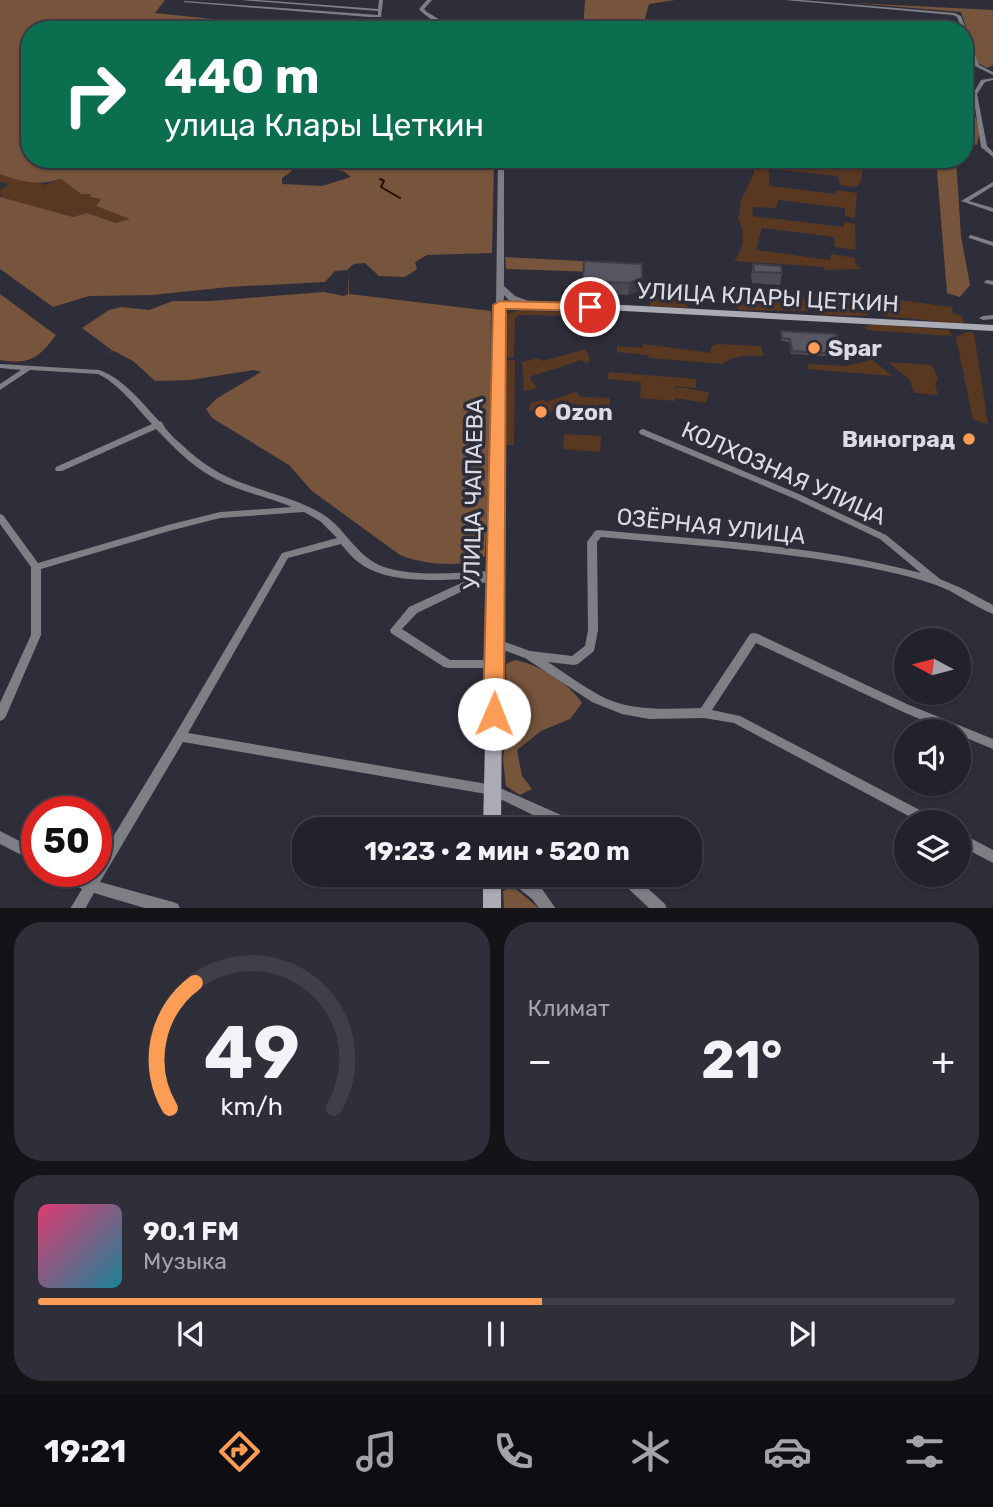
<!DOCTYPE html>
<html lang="ru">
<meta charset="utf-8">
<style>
body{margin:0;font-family:Rubik,sans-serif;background:#2e2f38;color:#f1f3f6;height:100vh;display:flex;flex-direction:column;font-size:26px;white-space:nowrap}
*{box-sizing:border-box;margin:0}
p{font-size:23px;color:#a2a4a9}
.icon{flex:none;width:38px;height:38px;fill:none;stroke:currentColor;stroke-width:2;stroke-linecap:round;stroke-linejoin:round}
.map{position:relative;height:908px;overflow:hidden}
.details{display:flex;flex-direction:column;gap:14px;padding:14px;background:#131318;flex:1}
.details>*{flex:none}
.hud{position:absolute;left:21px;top:21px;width:952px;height:147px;border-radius:28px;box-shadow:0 2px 5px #0004,0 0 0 2px #3f3f48;background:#0b6e4f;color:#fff;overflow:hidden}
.needle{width:46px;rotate:277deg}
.fabs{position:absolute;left:894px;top:628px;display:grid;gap:14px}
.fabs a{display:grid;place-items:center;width:77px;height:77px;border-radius:50%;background:#22222c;box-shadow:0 2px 5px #0004,0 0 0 2px #3f3f48;font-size:35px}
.speed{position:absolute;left:21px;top:796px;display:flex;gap:14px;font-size:35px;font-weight:700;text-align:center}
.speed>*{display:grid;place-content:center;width:91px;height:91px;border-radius:50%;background:#22222c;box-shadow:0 2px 5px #0004,0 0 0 2px #3f3f48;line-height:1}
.speed .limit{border:10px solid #d22;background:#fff;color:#111}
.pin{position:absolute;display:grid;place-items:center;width:60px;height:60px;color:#fff;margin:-30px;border:4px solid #fff;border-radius:50%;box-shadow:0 2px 7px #0007}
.me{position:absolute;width:77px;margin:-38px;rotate:1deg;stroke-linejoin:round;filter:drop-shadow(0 0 5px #0008)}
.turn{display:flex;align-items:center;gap:24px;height:147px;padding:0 28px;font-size:32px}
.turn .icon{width:91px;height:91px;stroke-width:2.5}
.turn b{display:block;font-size:49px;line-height:60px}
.big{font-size:52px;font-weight:700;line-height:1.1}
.details .widget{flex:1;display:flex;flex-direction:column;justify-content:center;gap:10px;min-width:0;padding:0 24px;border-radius:28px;background:#2e2f38}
.details .dial{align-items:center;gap:0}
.dial svg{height:182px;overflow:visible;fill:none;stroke:#3f3f48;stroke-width:7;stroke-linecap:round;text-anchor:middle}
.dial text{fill:#f1f3f6;stroke:none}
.song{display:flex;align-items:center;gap:21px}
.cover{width:84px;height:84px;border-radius:10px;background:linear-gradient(135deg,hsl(340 70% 55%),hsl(190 70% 35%))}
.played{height:7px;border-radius:4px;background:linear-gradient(90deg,#fd9c55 55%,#3f3f48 55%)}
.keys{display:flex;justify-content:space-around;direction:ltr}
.heat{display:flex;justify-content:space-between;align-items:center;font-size:38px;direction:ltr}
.details .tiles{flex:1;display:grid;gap:14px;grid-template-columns:1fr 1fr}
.widget:last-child{grid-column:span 2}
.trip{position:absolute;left:292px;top:817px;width:410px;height:70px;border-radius:28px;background:#22222c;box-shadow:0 2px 5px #0004,0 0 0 2px #3f3f48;font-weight:700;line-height:70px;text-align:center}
.menu{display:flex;height:112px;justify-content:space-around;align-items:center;background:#0e0e12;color:#a2a4a9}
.menu .icon{width:49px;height:49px}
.menu .current{color:#fd9c55}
.menu b{font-size:32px;color:#f1f3f6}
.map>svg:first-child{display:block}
.green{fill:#583821}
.forest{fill:#77543c}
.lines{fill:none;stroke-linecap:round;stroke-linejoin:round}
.stream{stroke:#250e00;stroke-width:2}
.minor{fill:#7e7f85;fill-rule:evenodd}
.tertiary{fill:#7e7f85;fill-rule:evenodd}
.secondary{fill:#ababb6;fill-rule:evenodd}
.wall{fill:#4b4b56}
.shaded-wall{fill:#3d3d46}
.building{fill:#575764;stroke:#3d3d46;stroke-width:2}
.route{fill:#fd9c55;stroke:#a46537;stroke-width:2}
.poi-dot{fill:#fd9c55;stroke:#2e2e3a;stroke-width:2.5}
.labels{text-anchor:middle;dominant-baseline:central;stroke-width:7;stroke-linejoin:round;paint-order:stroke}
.street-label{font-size:23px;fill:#dbdce3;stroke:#2e2e3a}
.poi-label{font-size:23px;font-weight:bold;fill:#dbdce3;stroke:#2e2e3a;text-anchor:start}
</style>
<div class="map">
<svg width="993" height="909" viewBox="0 0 993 909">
<rect width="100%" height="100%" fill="#2e2e3a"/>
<path class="green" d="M 0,157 L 44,185 L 61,179 L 81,194 L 91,194 L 101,199 L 96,206 L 132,219 L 116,223 L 87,213 L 73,217 L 1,198 L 0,190 L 9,184 L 0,182 Z
M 752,159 L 850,169 L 851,165 L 863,167 L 861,182 L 856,187 L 840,185 L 838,176 L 769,169 L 769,186 L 835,194 L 836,190 L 857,193 L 855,218 L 845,216 L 845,208 L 778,200 L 776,208 L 753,207 L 752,216 L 844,227 L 844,222 L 855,224 L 856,250 L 835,247 L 834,237 L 762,228 L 756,250 L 830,260 L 831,254 L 855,258 L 855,264 L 862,269 L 825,270 L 824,267 L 734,261 C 743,251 746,231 738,219 L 741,200 L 754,173 Z
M 651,283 L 678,285 L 677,293 L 685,300 L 688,308 L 650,306 Z
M 729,292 L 804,297 L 807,311 L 739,310 L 730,300 Z
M 813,294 L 871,299 L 868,316 L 821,315 L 816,310 Z
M 884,298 L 952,307 L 953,313 L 962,316 L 964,324 L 884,316 L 881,314 Z
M 521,310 L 578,313 L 577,316 L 519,315 L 515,318 L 514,357 L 503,358 L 503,322 L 505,314 Z
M 873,324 L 949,330 L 952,336 L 866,330 L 865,327 Z
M 967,332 L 974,333 L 988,424 L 973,420 L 956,337 Z
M 643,344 L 711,353 L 711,347 L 718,344 L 761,346 L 764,356 C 749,356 734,354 723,364 L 649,358 L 648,355 L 617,352 L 617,346 L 642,348 Z
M 586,349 L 590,360 L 586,364 L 582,360 L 529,377 L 537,388 L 524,391 L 522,362 L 539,358 L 543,361 Z
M 515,360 L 514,445 L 504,445 L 503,361 Z
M 872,360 L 893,376 L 807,369 L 809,364 L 845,366 Z
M 888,362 L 932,365 L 938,379 L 935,384 L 938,395 L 914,393 L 909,379 Z
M 609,372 L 696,379 L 696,388 L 676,386 L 675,391 L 677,387 L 709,392 L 706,403 L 675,398 L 675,401 L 640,398 L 641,382 L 608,379 Z
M 576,392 L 581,397 L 610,398 L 609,420 L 586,418 L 586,413 L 529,410 L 530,403 L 543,399 L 546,402 Z
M 564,434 L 601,436 L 600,452 L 563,449 Z"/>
<path class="forest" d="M 0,0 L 165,0 L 155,13 L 260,24 L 244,30 L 30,30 L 30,159 L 287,159 L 292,171 L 282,178 L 282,184 L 322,186 L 351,177 L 343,171 L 329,169 L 360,159 L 494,159 L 492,253 L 427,255 L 415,262 L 417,269 L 405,277 L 379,276 L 365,263 L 354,264 L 348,269 L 349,294 L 491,311 L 490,447 L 485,556 L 480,561 C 454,566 425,565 400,555 L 312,491 L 289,465 L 212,418 L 206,409 L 216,399 L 261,372 L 254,370 L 190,380 L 155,381 L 133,361 L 114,351 L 87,358 L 56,335 C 39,358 29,365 0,360 L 0,294 L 87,358 L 113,351 L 82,328 L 109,310 L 121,307 L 149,310 L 173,301 L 210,301 L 324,292 L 344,296 L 348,294 L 348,270 L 335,271 L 325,282 L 229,287 L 152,295 L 89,296 L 53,307 L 0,269 L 0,197 L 73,217 L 87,213 L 116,223 L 130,219 L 96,206 L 101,199 L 91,197 L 91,194 L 81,194 L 61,179 C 39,186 22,182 0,174 Z
M 585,0 L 675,0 L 649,4 L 645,18 L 653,30 L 583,30 Z
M 853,3 L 993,10 L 993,65 L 987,68 L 978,63 L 961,12 Z
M 964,86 L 973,87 L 971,104 L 980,130 L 977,145 L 967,143 L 969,121 L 964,111 Z
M 936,159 L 956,159 L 961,236 L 970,285 L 960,297 L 947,293 Z
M 505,257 L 641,264 L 626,273 L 506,269 Z
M 515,660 C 538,664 569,683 582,703 L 570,719 L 541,731 L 517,750 L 522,776 L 532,789 L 520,795 L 506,786 L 503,760 L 507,724 L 506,664 Z
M 512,886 L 539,908 L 504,908 L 503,891 Z"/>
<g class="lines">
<path class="stream" d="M 380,179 L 384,181 L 381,187 L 400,198"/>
<path class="minor" d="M 241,0 L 259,0 L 378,9 L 379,0 L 383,0 L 381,17 L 369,17 L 183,2 L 185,1 L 378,15 L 378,11 Z
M 785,0 L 801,0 L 955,13 L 961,16 L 979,65 L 993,72 L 993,75 L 975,66 L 964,37 L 964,30 L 962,30 L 957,17 L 953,15 Z
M 993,78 L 993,80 L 985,82 L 977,94 L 987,146 L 993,152 L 993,157 L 981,147 L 973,94 L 981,80 Z
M 993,182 L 993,186 L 969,201 L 993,208 L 993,212 L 961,201 Z
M 971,235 L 993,242 L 993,246 L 969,238 L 969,236 Z
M 987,280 L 993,281 L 993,285 L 985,283 L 984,282 Z
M 993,315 L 993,319 L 983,320 L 979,318 L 983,316 Z
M 0,364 L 99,370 C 123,378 142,403 159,421 L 162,422 C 165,430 175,439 182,445 C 201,463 221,476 245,484 C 272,494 300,500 324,515 C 347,530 356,557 384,567 C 418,578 459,572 495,571 L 499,572 L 500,575 L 499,578 L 473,586 L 417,613 L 402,629 L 450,660 L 494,660 L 498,661 L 499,664 L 498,667 L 494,668 L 448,668 L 444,667 L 391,633 L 390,630 L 409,607 L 470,579 C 437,580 389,584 361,564 C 353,559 347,551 341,544 L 288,558 L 188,733 L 493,785 L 570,819 L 578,826 L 580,830 L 564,830 L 492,795 L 183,742 L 100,882 L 173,902 L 178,904 L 180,909 L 148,909 L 94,893 L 85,909 L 70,909 L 82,889 L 58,876 L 57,872 L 75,872 L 88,878 L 92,872 L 96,872 L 96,865 L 176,733 L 282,553 L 337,538 L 320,521 L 304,512 L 220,518 L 169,531 L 41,569 L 41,635 L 6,716 L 4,719 L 0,721 L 0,703 L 31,635 L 31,567 L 0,524 L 0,514 L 3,515 L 38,563 L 168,525 L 220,512 L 292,507 C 270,498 246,493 224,483 C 197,471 176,450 156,429 L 62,471 L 56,471 L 55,469 L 56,467 L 152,424 C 136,407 119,384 98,374 L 30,370 L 0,390 L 0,384 L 21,370 L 0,368 Z
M 643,429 L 799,494 L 886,535 L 940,579 L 961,588 L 993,605 L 993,614 C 973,606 956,592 936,585 C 902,573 866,567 831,561 C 754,549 677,544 601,537 L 597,542 L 598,630 L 594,651 L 578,664 L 574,665 L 548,662 C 565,673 581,685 599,695 C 630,712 666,709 701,708 L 750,634 L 754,633 L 758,634 L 909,705 L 993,739 L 993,749 L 959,735 L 959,732 L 950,732 L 901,711 L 756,643 L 712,710 L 740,716 L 935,818 L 937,822 L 920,822 L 734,723 L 704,718 L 649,719 L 622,714 L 592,702 L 525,658 L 490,645 L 489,642 L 490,639 L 494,638 L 530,651 L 572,656 L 585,646 L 588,630 L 587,542 L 595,531 L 598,530 C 706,540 816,545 921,573 L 880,539 L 793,498 L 640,434 L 639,432 L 640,430 Z
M 0,831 L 37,850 L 37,863 L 0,844 Z
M 959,832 L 993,850 L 993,863 L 959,845 Z
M 505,875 L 523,875 L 542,889 L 556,909 L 540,909 L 532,899 L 507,879 Z
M 616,875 L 633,875 L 665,904 L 667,909 L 650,909 L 618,879 Z"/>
<path class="tertiary" d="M 427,0 L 432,0 L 424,9 L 427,12 L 457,30 C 445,30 427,18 419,9 Z
M 498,159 L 504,159 L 504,286 L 515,296 L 534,303 L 534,307 L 531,308 L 509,300 L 504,295 L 503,307 L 497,307 L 496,305 Z"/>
<path class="secondary" d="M 500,302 L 605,304 L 993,325 L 993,331 L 605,310 L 505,308 L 501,830 L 483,830 L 495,305 Z
M 483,875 L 501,875 L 501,909 L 483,909 Z"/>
</g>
<path class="wall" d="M 584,261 L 641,290 L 628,295 L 582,293 Z
M 753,264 L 782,273 L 780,285 L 752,283 L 751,276 Z
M 781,331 L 841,354 L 840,357 L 791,354 L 789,342 L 781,341 Z"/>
<path class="shaded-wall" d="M 642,278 L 641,290 L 628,295 L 629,283 Z"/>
<path class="building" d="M 584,261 L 642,264 L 642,278 L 629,283 L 583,281 Z
M 753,264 L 781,266 L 782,273 L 754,272 Z
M 781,331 L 836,334 L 841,354 L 792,351 L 790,339 L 782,338 Z"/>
<path class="route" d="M 500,301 L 590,303 L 596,307 L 590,311 L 506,309 L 504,714 L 501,720 L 494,723 L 486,720 L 483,714 L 493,305 Z"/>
<g class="poi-dot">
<circle cx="814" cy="348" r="7"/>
<circle cx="541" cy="412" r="7"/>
<circle cx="969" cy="439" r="7"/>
</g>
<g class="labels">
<g class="street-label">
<text transform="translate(768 297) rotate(3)">УЛИЦА КЛАРЫ ЦЕТКИН</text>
<text transform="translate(784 473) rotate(24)">КОЛХОЗНАЯ УЛИЦА</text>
<text transform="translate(473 494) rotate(-89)">УЛИЦА ЧАПАЕВА</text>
<text transform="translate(711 526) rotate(6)">ОЗЁРНАЯ УЛИЦА</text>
</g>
<g class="poi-label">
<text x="828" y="348">Spar</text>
<text x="555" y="412">Ozon</text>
<text x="955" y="439" text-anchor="end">Виноград</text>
</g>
</g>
</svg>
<div class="fabs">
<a><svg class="needle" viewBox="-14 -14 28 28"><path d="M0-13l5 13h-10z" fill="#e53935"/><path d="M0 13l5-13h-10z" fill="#a2a4a9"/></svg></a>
<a><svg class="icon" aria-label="sound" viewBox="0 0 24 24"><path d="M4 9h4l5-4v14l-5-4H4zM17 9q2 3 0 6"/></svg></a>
<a><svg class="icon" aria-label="layers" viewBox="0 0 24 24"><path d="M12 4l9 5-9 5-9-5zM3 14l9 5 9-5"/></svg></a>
</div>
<div class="speed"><div class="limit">50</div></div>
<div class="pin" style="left:590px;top:307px;background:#d93025"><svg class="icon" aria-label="arrive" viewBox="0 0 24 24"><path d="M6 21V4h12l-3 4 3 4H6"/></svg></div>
<svg class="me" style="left:494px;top:714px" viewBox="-20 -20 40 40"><circle r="19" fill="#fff"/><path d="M0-13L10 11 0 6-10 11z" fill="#fd9c55"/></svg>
<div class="trip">19:23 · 2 мин · 520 m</div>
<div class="hud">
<div class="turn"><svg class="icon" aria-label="right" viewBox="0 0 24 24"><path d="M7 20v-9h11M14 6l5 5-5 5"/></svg><div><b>440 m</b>улица Клары Цеткин</div></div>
</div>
</div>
<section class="details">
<div class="tiles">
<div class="widget dial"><svg viewBox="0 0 100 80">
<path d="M14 69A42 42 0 1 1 86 69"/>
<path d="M14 69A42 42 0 0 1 25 14" stroke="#fd9c55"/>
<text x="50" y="56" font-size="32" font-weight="700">49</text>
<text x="50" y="72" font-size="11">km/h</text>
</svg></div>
<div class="widget"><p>Климат</p>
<div class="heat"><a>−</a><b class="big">21°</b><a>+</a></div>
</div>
<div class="widget">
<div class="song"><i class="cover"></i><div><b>90.1 FM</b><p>Музыка</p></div></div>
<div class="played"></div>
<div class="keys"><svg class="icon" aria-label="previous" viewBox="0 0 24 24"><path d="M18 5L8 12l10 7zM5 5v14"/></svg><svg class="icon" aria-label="pause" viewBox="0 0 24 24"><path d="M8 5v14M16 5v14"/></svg><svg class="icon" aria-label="next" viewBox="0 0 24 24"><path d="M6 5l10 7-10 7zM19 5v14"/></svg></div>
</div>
</div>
</section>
<nav class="menu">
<b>19:21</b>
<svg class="icon current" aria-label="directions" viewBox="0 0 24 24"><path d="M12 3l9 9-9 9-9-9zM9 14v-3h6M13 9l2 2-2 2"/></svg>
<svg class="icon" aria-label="music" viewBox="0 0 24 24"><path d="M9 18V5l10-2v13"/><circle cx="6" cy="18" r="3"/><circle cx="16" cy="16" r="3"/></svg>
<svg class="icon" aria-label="phone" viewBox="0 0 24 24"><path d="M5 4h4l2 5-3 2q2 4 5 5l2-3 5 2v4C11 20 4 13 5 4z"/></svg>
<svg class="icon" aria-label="climate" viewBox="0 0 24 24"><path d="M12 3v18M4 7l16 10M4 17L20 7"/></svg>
<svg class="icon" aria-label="car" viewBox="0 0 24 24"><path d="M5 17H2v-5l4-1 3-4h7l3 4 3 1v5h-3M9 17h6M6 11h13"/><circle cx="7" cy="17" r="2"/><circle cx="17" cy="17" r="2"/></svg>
<svg class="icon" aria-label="filters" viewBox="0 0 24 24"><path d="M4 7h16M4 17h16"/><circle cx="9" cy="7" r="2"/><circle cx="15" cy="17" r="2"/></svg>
</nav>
